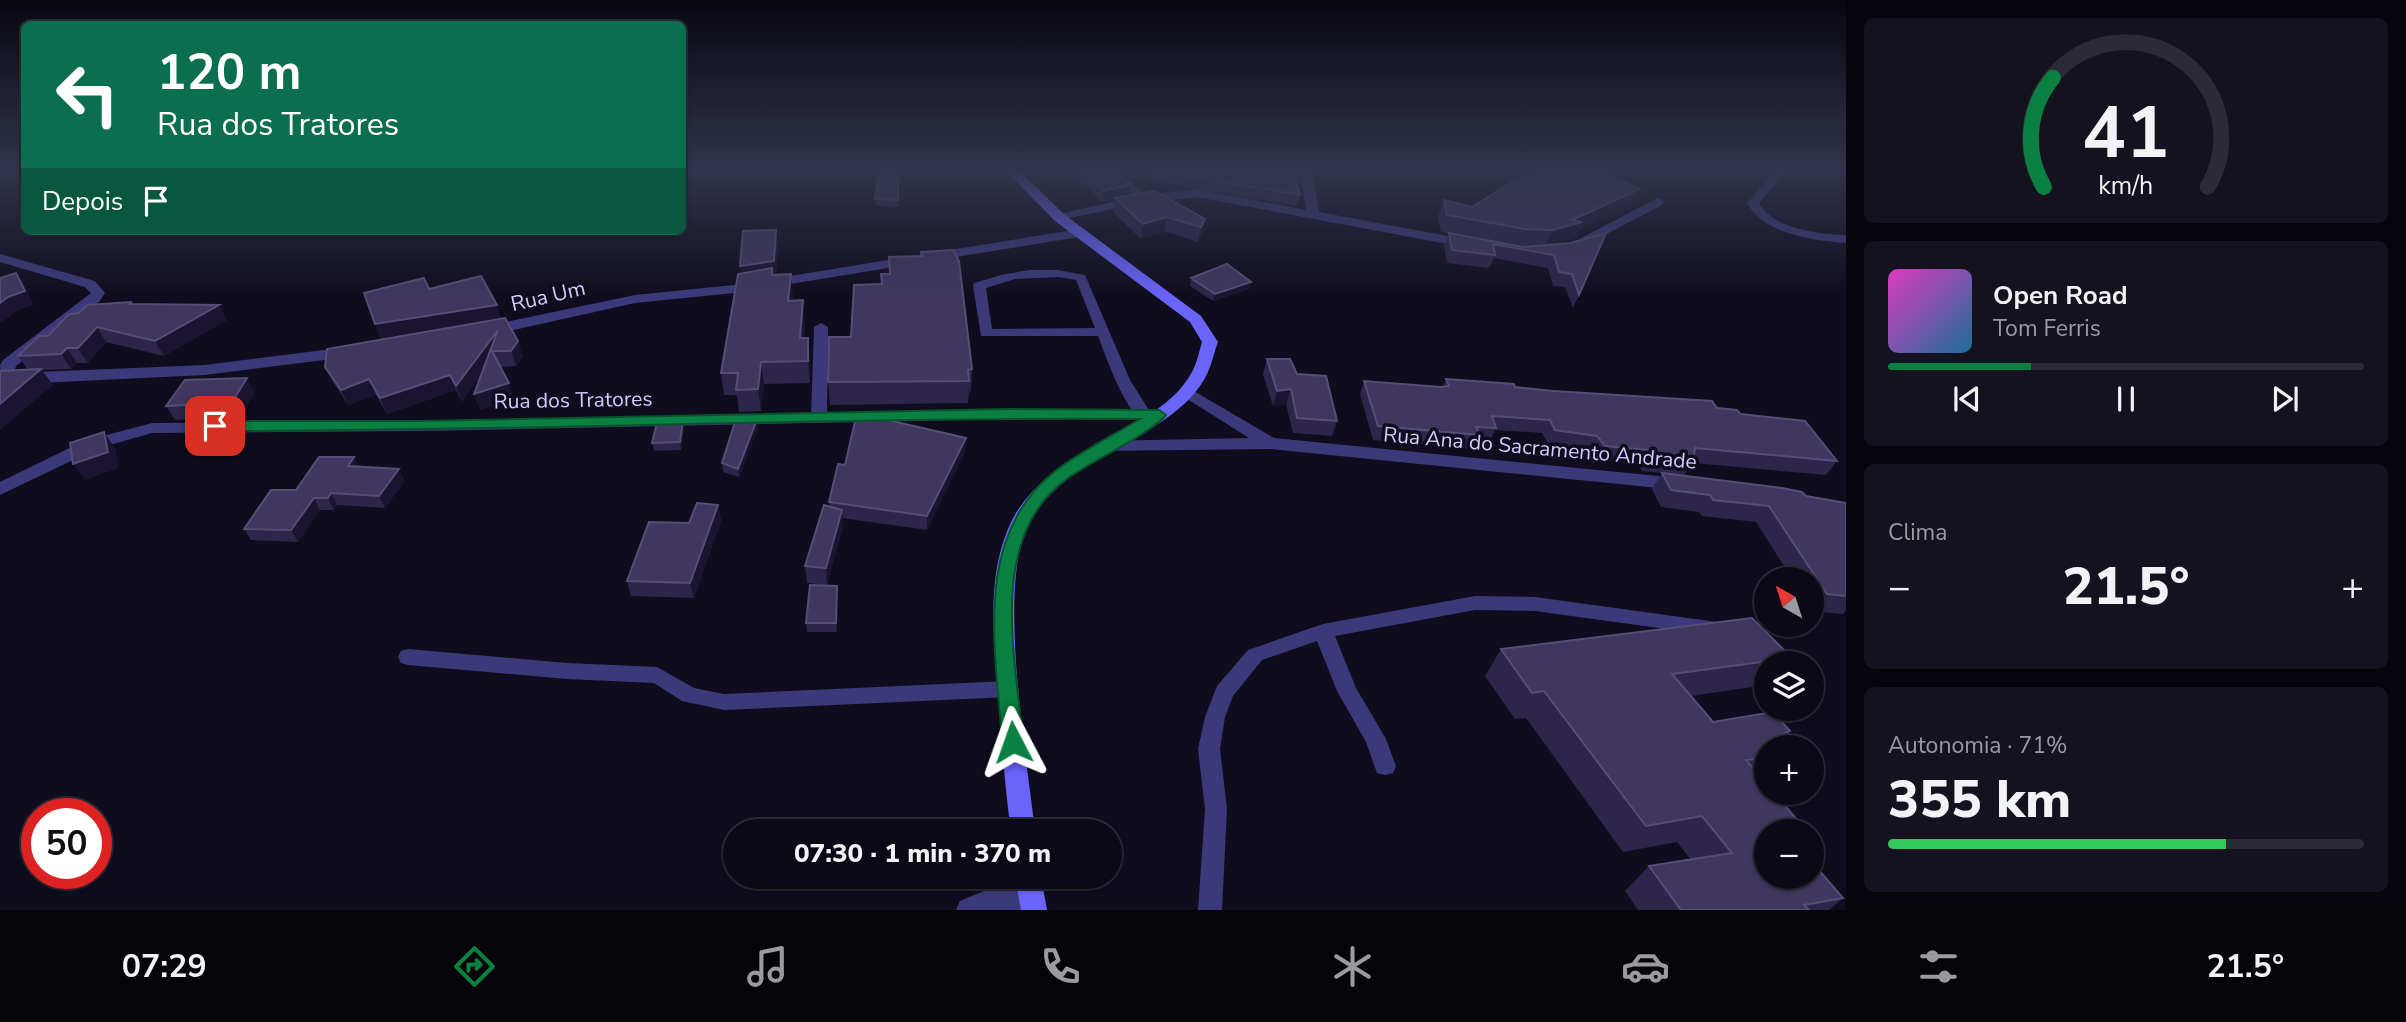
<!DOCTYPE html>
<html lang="pt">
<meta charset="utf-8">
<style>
body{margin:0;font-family:"Nunito Sans",sans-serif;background:#14121f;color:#f1f3f6;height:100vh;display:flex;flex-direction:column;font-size:26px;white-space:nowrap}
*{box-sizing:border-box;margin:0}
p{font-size:23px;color:#9a9aa1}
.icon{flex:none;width:38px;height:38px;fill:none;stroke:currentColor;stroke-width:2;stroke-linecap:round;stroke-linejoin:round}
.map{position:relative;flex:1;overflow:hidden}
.side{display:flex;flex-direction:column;gap:18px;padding:18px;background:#06050c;width:560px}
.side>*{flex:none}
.guide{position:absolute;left:21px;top:21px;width:665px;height:214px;border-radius:10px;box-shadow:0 2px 5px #0004,0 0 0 2px #2b2a35;background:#0b6e4f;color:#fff;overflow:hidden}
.needle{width:46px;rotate:321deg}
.fabs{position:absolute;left:1754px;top:567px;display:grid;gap:14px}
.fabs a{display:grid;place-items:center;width:70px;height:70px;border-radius:50%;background:#0b0916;box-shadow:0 2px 5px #0004,0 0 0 2px #2b2a35;font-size:35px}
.speed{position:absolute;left:21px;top:798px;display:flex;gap:14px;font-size:35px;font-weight:700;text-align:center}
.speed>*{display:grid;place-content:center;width:91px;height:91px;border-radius:50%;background:#0b0916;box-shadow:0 2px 5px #0004,0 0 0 2px #2b2a35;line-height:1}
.speed .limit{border:10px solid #d22;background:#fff;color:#111}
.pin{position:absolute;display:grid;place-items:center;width:60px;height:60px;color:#fff;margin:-30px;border-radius:14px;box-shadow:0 4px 10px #0006}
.me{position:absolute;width:77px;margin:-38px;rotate:356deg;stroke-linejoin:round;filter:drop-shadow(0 0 5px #0008)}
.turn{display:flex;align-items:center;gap:24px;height:147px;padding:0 21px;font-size:32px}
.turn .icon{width:91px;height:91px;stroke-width:2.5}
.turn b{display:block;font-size:49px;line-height:60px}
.then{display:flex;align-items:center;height:66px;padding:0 21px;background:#0003;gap:14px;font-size:26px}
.big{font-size:52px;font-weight:800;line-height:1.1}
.side .tile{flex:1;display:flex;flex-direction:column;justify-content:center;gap:10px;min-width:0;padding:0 24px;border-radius:10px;background:#14121f}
.side .dial{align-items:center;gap:0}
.dial svg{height:182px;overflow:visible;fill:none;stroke:#2b2a35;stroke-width:7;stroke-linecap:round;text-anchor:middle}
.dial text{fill:#f1f3f6;stroke:none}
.song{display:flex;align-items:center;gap:21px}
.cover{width:84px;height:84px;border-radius:10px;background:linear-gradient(135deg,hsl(310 70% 55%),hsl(200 70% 35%))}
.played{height:7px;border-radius:4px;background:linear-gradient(90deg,#0b8043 30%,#2b2a35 30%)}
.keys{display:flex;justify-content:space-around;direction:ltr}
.heat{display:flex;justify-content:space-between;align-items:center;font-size:38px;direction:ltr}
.charge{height:10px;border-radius:5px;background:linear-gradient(90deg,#34c759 71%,#2b2a35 0)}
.trip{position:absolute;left:723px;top:819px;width:399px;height:70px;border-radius:35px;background:#0b0916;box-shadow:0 2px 5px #0004,0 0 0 2px #2b2a35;font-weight:800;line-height:70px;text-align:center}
.dock{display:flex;height:112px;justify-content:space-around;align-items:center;background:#040409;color:#9a9aa1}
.dock .icon{width:49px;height:49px}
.dock .selected{color:#0b8043}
.dock b{font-size:32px;color:#f1f3f6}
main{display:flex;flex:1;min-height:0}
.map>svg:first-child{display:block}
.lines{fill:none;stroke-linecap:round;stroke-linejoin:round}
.lane{fill:#3c397a;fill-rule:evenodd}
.street{fill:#3c397a;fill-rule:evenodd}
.secondary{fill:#6964fa;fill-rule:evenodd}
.wall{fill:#2d254a}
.shaded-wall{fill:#1a1430}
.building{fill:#3f375e;stroke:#564e77;stroke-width:2}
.route{fill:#0b8043;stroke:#07532c;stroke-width:2}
.labels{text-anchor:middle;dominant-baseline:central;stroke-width:7;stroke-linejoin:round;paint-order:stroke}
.street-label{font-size:21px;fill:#d0cafd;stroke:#0f0c1d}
</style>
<main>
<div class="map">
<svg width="1846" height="910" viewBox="0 0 1846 910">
<rect width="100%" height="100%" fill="#0f0c1d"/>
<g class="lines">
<path class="lane" d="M 1776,170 L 1787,170 L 1759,203 C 1773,229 1820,234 1846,235 L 1846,243 C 1814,241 1764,234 1747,203 Z
M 1029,270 L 1058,270 L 1085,275 L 1130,380 L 1152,415 L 1149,418 L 1144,420 C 1126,415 1105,354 1098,336 L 981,336 L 973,286 L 974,283 L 1001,275 ZM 1058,277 L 1076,280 L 1095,328 L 992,329 L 986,288 L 1015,279 Z
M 821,323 L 828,327 L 827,418 L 819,423 L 811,418 L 814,327 Z
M 1475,596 L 1535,597 L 1717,622 L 1724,624 L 1726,629 L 1724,634 L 1717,636 L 1535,611 L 1475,610 L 1335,636 L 1356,688 L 1386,739 L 1396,766 L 1393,773 L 1385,775 L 1377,773 L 1366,742 L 1337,691 L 1317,641 L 1262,660 L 1233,696 L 1225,717 L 1220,749 L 1227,809 L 1222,910 L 1198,910 L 1205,809 L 1198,749 L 1205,717 L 1217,686 L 1248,650 L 1323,624 Z
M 408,649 L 567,663 L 657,667 L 694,688 L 724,694 L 1009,681 L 1016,683 L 1019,689 L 1016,695 L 1009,697 L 724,710 L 682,701 L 654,683 L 567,679 L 408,665 L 401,663 L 398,657 L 401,651 Z"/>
<path class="street" d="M 1104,170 L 1117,170 L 1146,195 L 1197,189 L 1306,210 L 1300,170 L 1312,170 L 1319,212 L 1469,240 L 1476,244 L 1469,248 L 1197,197 L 1143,203 L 1055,221 L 1055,215 L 1134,197 Z
M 1658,198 L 1664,202 L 1662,205 L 1574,251 L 1564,251 L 1562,248 Z
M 1080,229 L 1087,233 L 1085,236 L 734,293 L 635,303 L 486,336 L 478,331 L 486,326 L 635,295 L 734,285 Z
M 0,254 L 95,281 L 105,293 L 99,302 L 16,366 L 14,373 L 205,365 L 348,347 L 356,352 L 348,357 L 205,375 L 18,384 L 1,380 L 0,365 L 3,360 L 91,293 L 85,287 L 0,262 Z
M 1187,387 L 1274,438 L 1679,478 L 1688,484 L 1679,490 L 1270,449 L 1096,451 L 1093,447 L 1096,443 L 1102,441 L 1249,438 L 1181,395 L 1179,392 L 1181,389 Z
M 1007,409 L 1159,410 L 1167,415 L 1159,420 L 1007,419 L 419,431 L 152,433 L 96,449 L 0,495 L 0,482 L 84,441 L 152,423 L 419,421 Z
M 1031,886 L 1040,890 L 1044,899 L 1040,908 L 1036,910 L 956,910 L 960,901 L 986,890 Z"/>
<path class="secondary" d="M 1005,170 L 1018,170 L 1065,215 L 1201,316 L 1218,342 C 1214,352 1212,363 1208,372 C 1190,412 1141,434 1105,454 C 1074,472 1045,493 1028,525 C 997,588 1027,759 1035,831 L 1011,831 C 1005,789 1002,746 999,704 C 995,646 985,584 1008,529 C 1022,494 1053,470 1085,451 C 1121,429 1171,411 1192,372 C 1197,363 1199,352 1202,342 L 1190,322 L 1055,221 Z
M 1015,877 L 1041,877 L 1047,910 L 1021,910 Z"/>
</g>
<path class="wall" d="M 898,170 L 898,207 L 876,206 L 875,199 Z
M 1056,170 L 1109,170 L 1129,195 L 1205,219 L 1202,233 L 1198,242 L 1164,231 L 1141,239 L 1113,212 L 1115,199 L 1102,202 L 1077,177 L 1066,179 Z
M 1121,170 L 1300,170 L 1301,174 L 1297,187 L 1300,195 L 1297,206 L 1130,177 Z
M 1444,200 L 1472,207 L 1631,205 L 1579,230 L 1574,239 L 1556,244 L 1571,243 L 1579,295 L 1573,308 L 1565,287 L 1553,286 L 1548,268 L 1494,258 L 1489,268 L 1447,263 L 1444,246 L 1449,234 L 1441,232 L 1438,217 Z
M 778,245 L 776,275 L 793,295 L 792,301 L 805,321 L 804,338 L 808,338 L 810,359 L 810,383 L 764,384 L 761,411 L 739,412 L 737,395 L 724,395 L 721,373 Z
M 921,252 L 972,369 L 971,391 L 969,392 L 968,403 L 830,405 L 828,382 L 851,337 L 882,284 L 890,274 L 921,256 Z
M 1191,278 L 1251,282 L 1249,289 L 1213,301 L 1190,286 Z
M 429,289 L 502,319 L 523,356 L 516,366 L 500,367 L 514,399 L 480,410 L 474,394 L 481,375 L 462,402 L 456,390 L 387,414 L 376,395 L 348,405 L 333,382 L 325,367 L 381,339 L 375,324 Z
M 131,302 L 133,304 L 227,320 L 164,356 L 106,342 L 88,363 L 77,363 L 71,369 L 42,370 L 53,385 L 28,370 L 18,356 L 48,336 L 79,313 Z
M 1267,359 L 1297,374 L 1337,421 L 1332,436 L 1293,433 L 1286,404 L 1273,406 L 1263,374 Z
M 1446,379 L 1717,408 L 1740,414 L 1837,461 L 1826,475 L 1693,463 L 1684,475 L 1846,503 L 1846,610 L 1843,614 L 1812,611 L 1811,609 L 1811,579 L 1792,579 L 1756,522 L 1702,516 L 1699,512 L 1661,507 L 1652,489 L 1662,473 L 1642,471 L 1639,464 L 1597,460 L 1590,450 L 1548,444 L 1542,433 L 1495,430 L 1490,442 L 1477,441 L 1473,449 L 1373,440 L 1360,394 L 1364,381 L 1443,387 Z
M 255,392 L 240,416 L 175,420 L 166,406 Z
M 757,419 L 758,427 L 739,477 L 723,472 L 722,463 Z
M 683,420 L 684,428 L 681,450 L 654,451 L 652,443 Z
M 966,438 L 965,452 L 927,530 L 842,518 L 843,527 L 827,585 L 807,583 L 805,566 L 830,507 L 829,502 L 845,465 Z
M 354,457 L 359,467 L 405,481 L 385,508 L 337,505 L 334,510 L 320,510 L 298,542 L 251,540 L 244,529 L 296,490 Z
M 718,505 L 721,521 L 694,598 L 631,596 L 627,581 L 689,523 Z
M 837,586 L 837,632 L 807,632 L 806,623 Z
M 1501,649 L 1792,658 L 1787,663 L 1766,663 L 1766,685 L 1691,696 L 1713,722 L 1766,747 L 1766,780 L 1764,781 L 1805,829 L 1802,831 L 1766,831 L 1843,898 L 1829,910 L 1638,910 L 1625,891 L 1649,866 L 1691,860 L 1677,842 L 1623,852 L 1526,718 L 1515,719 L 1485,676 Z"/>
<path class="shaded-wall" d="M 1066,170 L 1078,170 L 1077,177 L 1066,179 Z
M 1130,185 L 1128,196 L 1102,202 L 1104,191 Z
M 1640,189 L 1631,205 L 1579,230 L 1574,239 L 1545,247 L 1553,230 Z
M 1167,217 L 1164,231 L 1141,239 L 1143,224 Z
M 1205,219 L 1202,233 L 1198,242 L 1201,227 Z
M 776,230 L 778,245 L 776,276 L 742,281 L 740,266 Z
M 16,273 L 25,286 L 34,305 L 18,310 L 0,324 L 0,303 Z
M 791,274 L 793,295 L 790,322 L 788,301 Z
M 1251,282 L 1249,289 L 1213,301 L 1215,294 Z
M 803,300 L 805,321 L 802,359 L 800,338 Z
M 219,305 L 227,320 L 164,356 L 155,341 Z
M 497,305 L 502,320 L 381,340 L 375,324 Z
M 97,327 L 106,342 L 88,363 L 78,348 Z
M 498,330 L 492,351 L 494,357 L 462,402 L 456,386 Z
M 808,338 L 810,359 L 810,383 L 808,361 Z
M 518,341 L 523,356 L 516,366 L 511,351 Z
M 67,348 L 77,363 L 71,369 L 61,354 Z
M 761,362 L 764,384 L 761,411 L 758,389 Z
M 41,369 L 53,385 L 0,430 L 0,404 Z
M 450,375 L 456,390 L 387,414 L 380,398 Z
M 247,378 L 255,392 L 240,416 L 232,402 Z
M 369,379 L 376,395 L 348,405 L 341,390 Z
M 509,383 L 514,399 L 480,410 L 474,394 Z
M 1291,389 L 1286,404 L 1273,406 L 1277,391 Z
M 757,419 L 758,427 L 739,477 L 738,469 Z
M 683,420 L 684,428 L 681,450 L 680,442 Z
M 104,432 L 115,448 L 119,468 L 85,480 L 73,464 Z
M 966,438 L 965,452 L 927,530 L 927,516 Z
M 354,457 L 360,469 L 348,466 Z
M 399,469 L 405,481 L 385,508 L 379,496 Z
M 331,493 L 337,505 L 334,510 L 328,498 Z
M 314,498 L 320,510 L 298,542 L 291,530 Z
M 718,505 L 721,521 L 694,598 L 690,583 Z
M 842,510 L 843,527 L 827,585 L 826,568 Z
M 837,586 L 838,594 L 837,632 L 836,623 Z
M 1790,731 L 1775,747 L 1776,737 Z"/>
<path class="building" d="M 879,170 L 898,170 L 898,200 L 875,199 Z
M 1082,170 L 1109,170 L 1130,185 L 1104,191 Z
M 1149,170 L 1300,170 L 1301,174 L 1298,173 L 1299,181 L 1295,179 L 1300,195 Z
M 1554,170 L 1597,170 L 1640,189 L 1572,220 L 1582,222 L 1553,230 L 1525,229 L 1447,215 L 1444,200 L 1472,207 L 1511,183 Z
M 1155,191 L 1205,219 L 1201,227 L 1167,217 L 1143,224 L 1115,198 Z
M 776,230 L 774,261 L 740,266 L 743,231 Z
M 1449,233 L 1523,247 L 1571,243 L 1606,233 L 1579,295 L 1572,274 L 1559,272 L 1554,255 L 1493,244 L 1495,255 L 1452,250 Z
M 953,250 L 959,261 L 972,369 L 968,370 L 969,381 L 828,382 L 829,337 L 851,337 L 854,285 L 882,284 L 881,274 L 890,274 L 889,257 L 922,256 L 921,252 Z
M 1227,264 L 1251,282 L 1215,294 L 1191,278 Z
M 772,268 L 772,275 L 791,274 L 788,301 L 803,300 L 800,338 L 808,338 L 808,361 L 761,362 L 758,389 L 736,390 L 738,373 L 721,373 L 738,274 Z
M 16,273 L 25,291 L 8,297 L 0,303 L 0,278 Z
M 481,276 L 497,305 L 375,324 L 364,293 L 424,278 L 429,289 Z
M 131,302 L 130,304 L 219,305 L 155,341 L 97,327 L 78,348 L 67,348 L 61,354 L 18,356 L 39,336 L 48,336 L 69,314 L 79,313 L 87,305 Z
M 505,318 L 518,341 L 511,351 L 492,351 L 509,383 L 474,394 L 498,330 L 456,386 L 450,375 L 380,398 L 369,379 L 341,390 L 325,367 L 327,349 Z
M 1267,359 L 1290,359 L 1297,374 L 1326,376 L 1337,421 L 1297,418 L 1291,389 L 1277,391 Z
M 41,369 L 0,404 L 0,371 Z
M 247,378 L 232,402 L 166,406 L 185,380 Z
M 1446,379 L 1514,384 L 1515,387 L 1553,391 L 1712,401 L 1717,408 L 1737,410 L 1740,414 L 1805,421 L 1837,461 L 1695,448 L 1693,462 L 1651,457 L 1648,450 L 1605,446 L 1597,436 L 1555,430 L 1550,420 L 1492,416 L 1496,428 L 1476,427 L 1480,435 L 1378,426 L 1364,381 L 1441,387 L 1449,386 Z
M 857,413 L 966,438 L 927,516 L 829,502 L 838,464 L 845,465 Z
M 736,419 L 757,419 L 738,469 L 722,463 Z
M 683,420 L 680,442 L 652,443 L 657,422 Z
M 104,432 L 108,452 L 73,464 L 70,443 Z
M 319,457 L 354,457 L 348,466 L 399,469 L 379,496 L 331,493 L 328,498 L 314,498 L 291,530 L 244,529 L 271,490 L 296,490 Z
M 1662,473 L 1782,488 L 1802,492 L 1806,496 L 1846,503 L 1846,596 L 1827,594 L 1769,506 L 1713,500 L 1710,495 L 1671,490 Z
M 697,503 L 718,505 L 690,583 L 627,581 L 649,522 L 689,523 Z
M 824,505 L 842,510 L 826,568 L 805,566 Z
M 810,585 L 837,586 L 836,623 L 806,623 Z
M 1752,618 L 1792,658 L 1672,674 L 1713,722 L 1773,712 L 1790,731 L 1776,737 L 1785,747 L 1766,747 L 1766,758 L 1746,760 L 1766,783 L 1766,793 L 1774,793 L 1805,829 L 1787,831 L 1766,831 L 1766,877 L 1811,877 L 1811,861 L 1843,898 L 1804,905 L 1809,910 L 1681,910 L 1649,866 L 1732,853 L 1702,816 L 1646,826 L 1544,691 L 1532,693 L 1501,649 Z"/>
<linearGradient id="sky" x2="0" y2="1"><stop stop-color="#080710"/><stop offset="0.57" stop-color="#31344c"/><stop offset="1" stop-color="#31344c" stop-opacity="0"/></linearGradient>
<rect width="1846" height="298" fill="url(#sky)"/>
<path class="route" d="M 1007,409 L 1159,410 L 1166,415 C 1150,434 1092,461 1068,478 C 986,536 1016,658 1023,742 L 1020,749 L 1013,752 L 1005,749 L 1002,742 C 996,650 972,538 1054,472 C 1079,452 1112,436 1140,419 C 832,417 523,431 215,431 L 207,426 L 215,421 L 419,421 Z"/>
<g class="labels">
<g class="street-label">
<text transform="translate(548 296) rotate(-13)">Rua Um</text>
<text transform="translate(573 400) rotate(-1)">Rua dos Tratores</text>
<text transform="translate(1540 448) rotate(5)">Rua Ana do Sacramento Andrade</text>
</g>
</g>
</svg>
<div class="fabs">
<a><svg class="needle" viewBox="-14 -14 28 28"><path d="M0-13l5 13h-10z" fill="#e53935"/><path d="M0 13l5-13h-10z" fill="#9a9aa1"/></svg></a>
<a><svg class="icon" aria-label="layers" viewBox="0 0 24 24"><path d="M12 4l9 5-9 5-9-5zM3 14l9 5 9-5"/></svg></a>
<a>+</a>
<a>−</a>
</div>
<div class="speed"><div class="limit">50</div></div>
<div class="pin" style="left:215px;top:426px;background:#d93025"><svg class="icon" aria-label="arrive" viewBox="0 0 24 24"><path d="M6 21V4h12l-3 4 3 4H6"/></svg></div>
<svg class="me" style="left:1013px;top:742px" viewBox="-20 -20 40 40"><path d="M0-17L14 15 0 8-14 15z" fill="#0b8043" stroke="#fff" stroke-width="4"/></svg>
<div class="trip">07:30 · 1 min · 370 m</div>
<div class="guide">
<div class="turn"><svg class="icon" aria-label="left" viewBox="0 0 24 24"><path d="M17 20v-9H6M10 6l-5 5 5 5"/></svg><div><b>120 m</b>Rua dos Tratores</div></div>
<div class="then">Depois<svg class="icon" aria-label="arrive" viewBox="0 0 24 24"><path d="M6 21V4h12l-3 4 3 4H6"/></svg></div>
</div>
</div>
<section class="side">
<div class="tile dial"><svg viewBox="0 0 100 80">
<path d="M14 69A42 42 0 1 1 86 69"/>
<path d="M14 69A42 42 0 0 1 18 21" stroke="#0b8043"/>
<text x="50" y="56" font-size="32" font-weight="700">41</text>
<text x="50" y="72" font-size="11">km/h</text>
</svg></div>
<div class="tile">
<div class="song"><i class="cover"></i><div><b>Open Road</b><p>Tom Ferris</p></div></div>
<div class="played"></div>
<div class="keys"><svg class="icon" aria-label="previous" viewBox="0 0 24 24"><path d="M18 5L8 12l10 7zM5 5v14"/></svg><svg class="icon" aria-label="pause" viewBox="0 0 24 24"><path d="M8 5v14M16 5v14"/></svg><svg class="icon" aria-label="next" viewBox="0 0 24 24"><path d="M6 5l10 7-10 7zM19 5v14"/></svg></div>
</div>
<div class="tile"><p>Clima</p>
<div class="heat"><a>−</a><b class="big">21.5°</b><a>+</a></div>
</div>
<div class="tile"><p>Autonomia · 71%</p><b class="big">355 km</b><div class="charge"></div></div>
</section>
</main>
<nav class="dock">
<b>07:29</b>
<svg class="icon selected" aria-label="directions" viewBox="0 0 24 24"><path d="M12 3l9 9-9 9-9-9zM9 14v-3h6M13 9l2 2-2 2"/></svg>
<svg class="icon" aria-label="music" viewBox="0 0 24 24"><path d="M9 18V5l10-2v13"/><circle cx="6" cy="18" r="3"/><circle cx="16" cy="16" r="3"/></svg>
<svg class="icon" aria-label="phone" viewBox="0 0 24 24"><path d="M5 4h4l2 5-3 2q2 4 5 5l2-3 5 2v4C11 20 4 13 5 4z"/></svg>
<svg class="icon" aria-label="climate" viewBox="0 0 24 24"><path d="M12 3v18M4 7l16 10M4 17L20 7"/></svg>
<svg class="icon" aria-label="car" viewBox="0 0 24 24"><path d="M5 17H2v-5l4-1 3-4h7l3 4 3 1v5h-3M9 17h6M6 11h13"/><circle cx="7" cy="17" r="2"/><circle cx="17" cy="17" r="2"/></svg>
<svg class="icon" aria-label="filters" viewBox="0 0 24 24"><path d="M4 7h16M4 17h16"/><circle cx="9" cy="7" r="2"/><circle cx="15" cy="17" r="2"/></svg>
<b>21.5°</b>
</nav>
